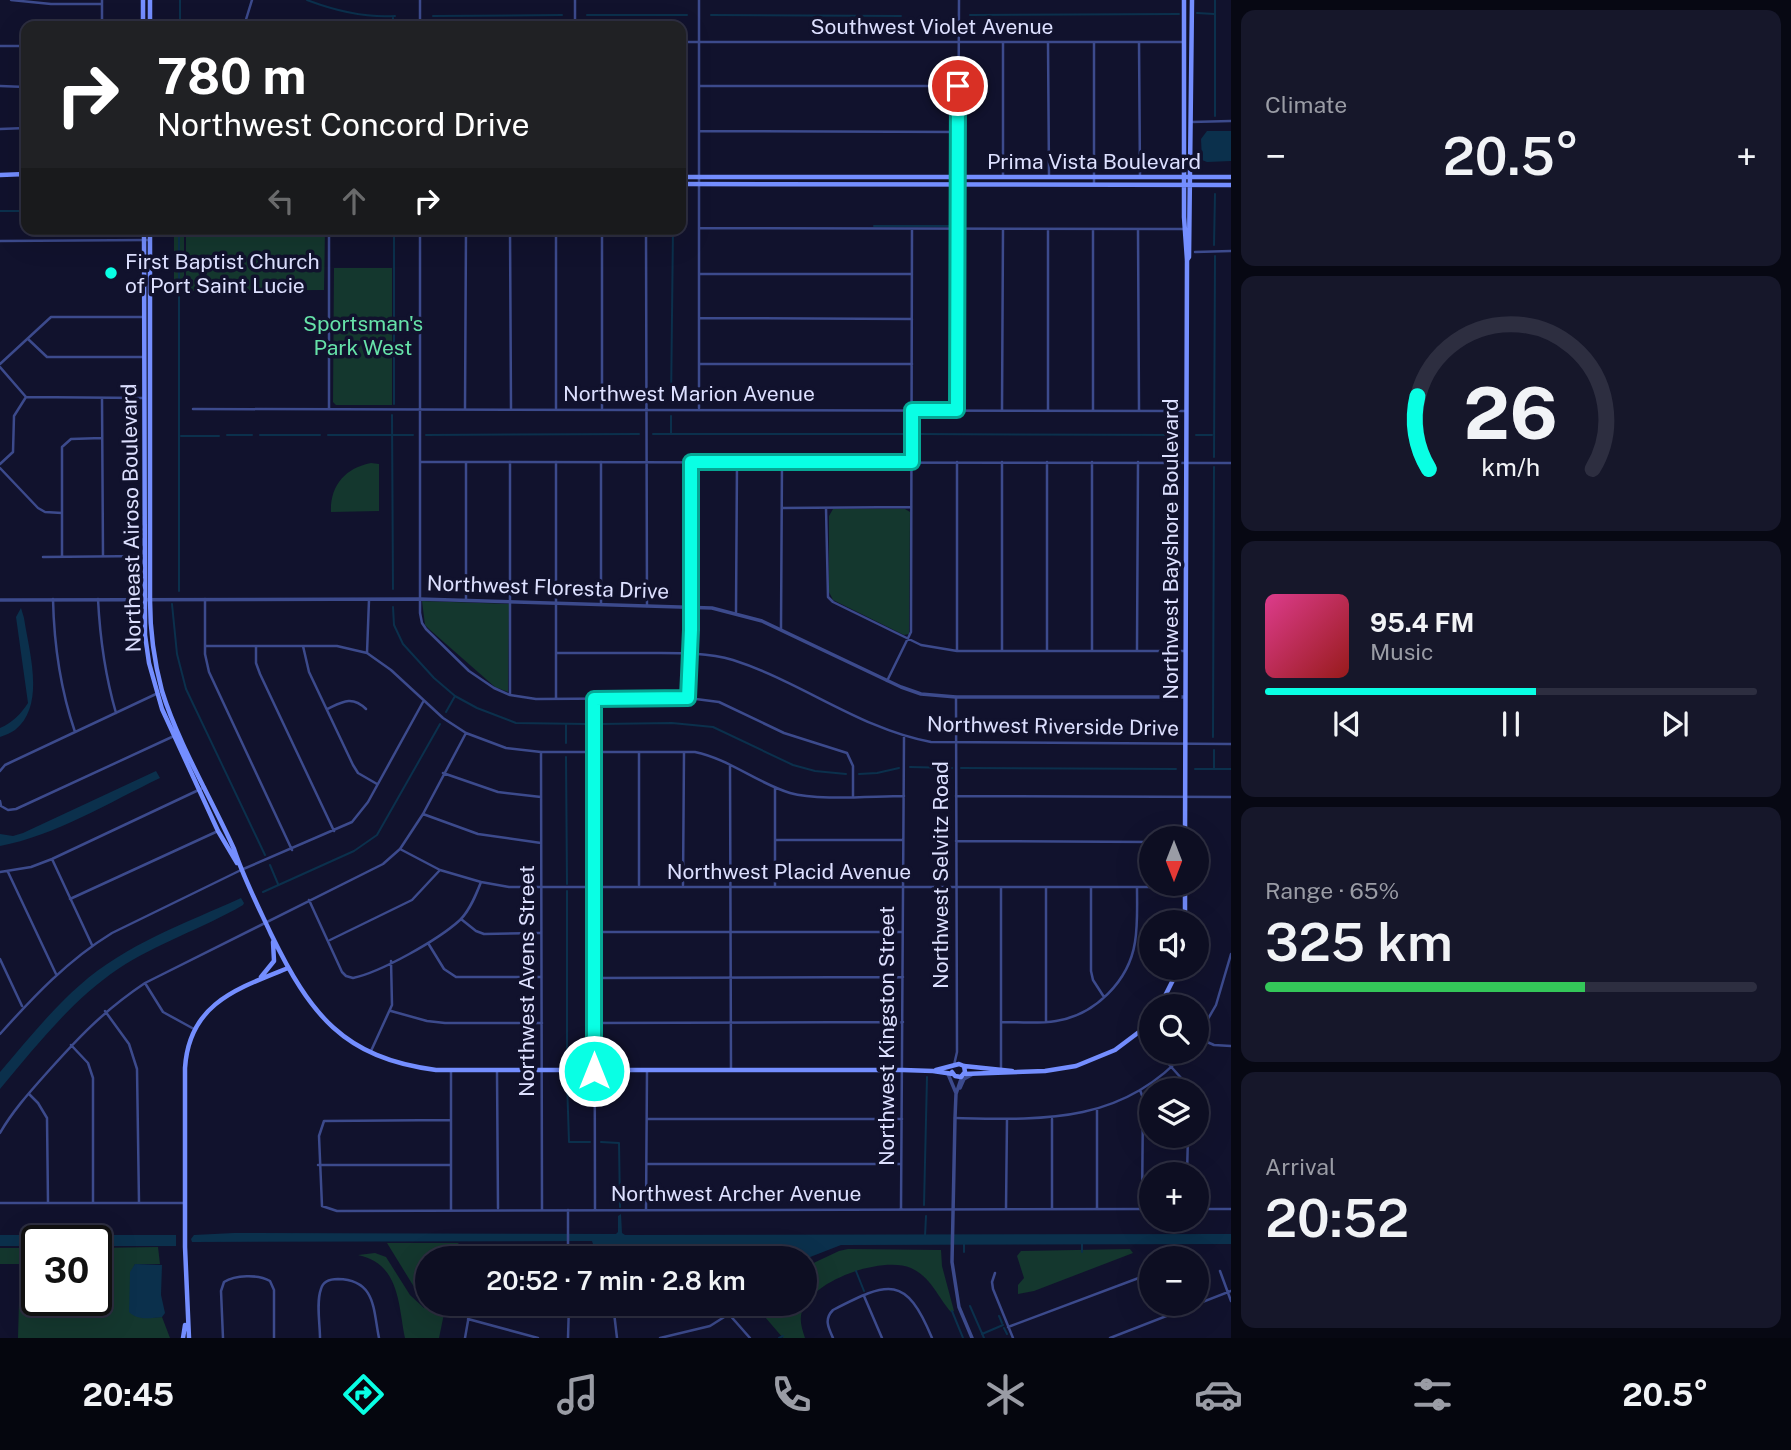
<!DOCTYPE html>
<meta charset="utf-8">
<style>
body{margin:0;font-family:"Public Sans",sans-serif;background:#16172a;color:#f1f3f6;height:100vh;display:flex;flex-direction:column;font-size:26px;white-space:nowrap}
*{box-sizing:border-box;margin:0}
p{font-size:23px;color:#9a9ca5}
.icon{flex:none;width:38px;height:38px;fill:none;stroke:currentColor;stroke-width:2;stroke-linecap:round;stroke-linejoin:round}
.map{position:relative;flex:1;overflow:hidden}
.details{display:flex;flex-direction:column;gap:10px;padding:10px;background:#070813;width:560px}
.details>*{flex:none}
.top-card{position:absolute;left:21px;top:21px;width:665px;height:214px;border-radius:14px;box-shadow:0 7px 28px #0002,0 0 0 2px #2d2e40;background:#202124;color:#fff;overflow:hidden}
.needle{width:46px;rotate:180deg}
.tools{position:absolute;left:1139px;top:826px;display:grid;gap:14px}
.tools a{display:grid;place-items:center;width:70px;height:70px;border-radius:50%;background:#0d0e22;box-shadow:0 7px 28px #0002,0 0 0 2px #2d2e40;font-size:35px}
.speed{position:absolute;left:21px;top:1225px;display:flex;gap:14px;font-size:35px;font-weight:700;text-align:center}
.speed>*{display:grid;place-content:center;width:91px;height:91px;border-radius:50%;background:#0d0e22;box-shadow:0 7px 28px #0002,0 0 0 2px #2d2e40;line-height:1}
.speed .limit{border:4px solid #111;border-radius:10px;background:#fff;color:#111}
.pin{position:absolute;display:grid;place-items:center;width:60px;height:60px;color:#fff;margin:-30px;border:4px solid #fff;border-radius:50%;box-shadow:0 2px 7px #0007}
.me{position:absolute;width:77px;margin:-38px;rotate:0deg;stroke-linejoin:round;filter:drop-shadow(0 0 5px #0008)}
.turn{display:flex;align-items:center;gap:24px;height:147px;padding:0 21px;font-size:32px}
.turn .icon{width:91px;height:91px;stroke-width:2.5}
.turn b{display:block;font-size:49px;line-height:60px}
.lanes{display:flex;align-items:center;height:66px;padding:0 21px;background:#0003;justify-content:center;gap:35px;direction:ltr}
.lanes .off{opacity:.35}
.big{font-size:52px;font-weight:600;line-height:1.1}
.details .card{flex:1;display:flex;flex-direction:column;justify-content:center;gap:10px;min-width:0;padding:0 24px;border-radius:14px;background:#16172a}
.details .dial{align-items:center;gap:0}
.dial svg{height:182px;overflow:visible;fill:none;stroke:#2d2e40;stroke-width:7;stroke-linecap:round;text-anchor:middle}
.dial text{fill:#f1f3f6;stroke:none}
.song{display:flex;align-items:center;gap:21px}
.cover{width:84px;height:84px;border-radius:10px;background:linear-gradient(135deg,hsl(330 70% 55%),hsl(0 70% 35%))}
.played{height:7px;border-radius:4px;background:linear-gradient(90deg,#09ffe4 55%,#2d2e40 55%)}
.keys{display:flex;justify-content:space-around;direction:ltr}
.heat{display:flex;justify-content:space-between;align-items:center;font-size:38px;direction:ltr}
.charge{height:10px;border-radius:5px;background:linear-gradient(90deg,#34c759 65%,#2d2e40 0)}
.trip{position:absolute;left:415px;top:1246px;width:402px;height:70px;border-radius:35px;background:#0d0e22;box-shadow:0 7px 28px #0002,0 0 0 2px #2d2e40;font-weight:600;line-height:70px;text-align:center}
.tabs{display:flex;height:112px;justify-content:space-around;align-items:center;background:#05060e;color:#9a9ca5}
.tabs .icon{width:49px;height:49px}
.tabs .selected{color:#09ffe4}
.tabs b{font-size:32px;color:#f1f3f6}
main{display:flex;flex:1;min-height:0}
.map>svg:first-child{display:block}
.green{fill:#14372e}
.water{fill:#0b304c}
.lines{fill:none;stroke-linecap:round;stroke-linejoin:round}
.stream{stroke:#0b304c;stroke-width:2}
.minor{stroke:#3c4a8c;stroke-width:2.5}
.tertiary{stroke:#3c4a8c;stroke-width:3.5}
.secondary{stroke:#748eff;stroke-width:4.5}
.route-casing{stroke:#06a694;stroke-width:18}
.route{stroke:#09ffe4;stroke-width:12}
.poi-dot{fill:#09ffe4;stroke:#11122d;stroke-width:2.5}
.labels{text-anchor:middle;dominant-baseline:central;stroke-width:7;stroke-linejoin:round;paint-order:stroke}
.street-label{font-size:21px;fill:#dde0ff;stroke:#11122d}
.poi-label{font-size:21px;fill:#dde0ff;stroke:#11122d;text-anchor:start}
.park-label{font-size:21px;fill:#66e2a9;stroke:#11122d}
</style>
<main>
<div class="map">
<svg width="1231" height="1338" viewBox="0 0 1231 1338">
<rect width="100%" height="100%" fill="#11122d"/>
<path class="green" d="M 174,229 L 184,229 L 184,290 L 174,290 Z
M 186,229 L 325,229 L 324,290 L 186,291 Z
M 334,268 L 392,268 L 392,405 L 336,405 L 333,402 Z
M 371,463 L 379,464 L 379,511 L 331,512 C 330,486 345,468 371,463 Z
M 833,509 L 905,509 L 910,512 L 909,634 L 904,635 L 833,600 L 829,592 L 829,516 Z
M 422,601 L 509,604 L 508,692 L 495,687 L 429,629 L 425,625 Z
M 387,1243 L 459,1243 L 441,1258 L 427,1258 L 427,1299 L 425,1299 L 419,1295 Z
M 158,1247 L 160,1264 L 135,1264 C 125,1282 135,1300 142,1318 L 162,1317 L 170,1338 L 18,1338 L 20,1264 L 0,1264 L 0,1248 L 37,1248 L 37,1300 L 96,1300 L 96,1248 Z
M 593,1249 L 698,1250 L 709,1258 L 577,1258 L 577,1251 Z
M 848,1249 L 941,1250 L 942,1266 L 954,1311 L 951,1312 C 937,1296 931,1277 911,1268 C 882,1256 812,1280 802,1311 C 799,1320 802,1329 805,1338 L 783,1338 L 754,1304 L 805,1304 L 805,1267 L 839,1251 Z
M 1130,1249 L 1133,1253 L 1034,1291 L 1018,1294 L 1018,1285 L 1024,1278 L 1017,1256 L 1021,1251 Z
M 457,1252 L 558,1252 L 558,1258 L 514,1258 L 488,1255 L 470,1258 L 449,1258 Z
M 375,1253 L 386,1257 L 410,1295 L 424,1308 L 432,1307 L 434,1304 L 446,1304 L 439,1338 L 405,1338 C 398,1304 400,1264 358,1255 Z"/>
<path class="water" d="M 1207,131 L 1231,131 L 1231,161 L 1207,162 L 1202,160 L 1201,139 Z
M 21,608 L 24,618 C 29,652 46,705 15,730 C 11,733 5,735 0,737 L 0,728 C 12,723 21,714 28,703 L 16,617 Z
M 156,771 L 160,778 C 110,802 54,836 0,846 L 0,834 L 13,836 L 23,833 Z
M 241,898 L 244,903 L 243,905 C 202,929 157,943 118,969 C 72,1000 35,1047 0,1089 L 0,1072 C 25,1043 52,1009 80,985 C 126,944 186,923 241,898 Z
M 621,1214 L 622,1233 L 625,1235 L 1231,1234 L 1231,1244 L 841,1245 L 805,1259 L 719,1258 L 702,1244 L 593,1244 L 592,1241 L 192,1242 L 191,1239 L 194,1235 L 234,1233 L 616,1234 L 618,1232 L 618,1216 Z
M 0,1235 L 176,1235 L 176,1246 L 96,1246 L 96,1241 L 37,1241 L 37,1246 L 0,1246 Z
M 135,1264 L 162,1265 L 161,1295 L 165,1313 L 162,1317 C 151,1318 138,1321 129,1312 L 130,1272 Z"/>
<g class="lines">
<path class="stream" d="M 180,0 L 180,26
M 307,0 C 336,11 364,18 395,16
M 1197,13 L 1214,14
M 587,15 L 687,15
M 711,15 L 901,16
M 970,15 L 1179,14
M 433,16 L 562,15
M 393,17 L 393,26
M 1215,116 L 1215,0
M 955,191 L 955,209
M 0,211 L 26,211
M 874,226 L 950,226 L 954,225 L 955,220
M 1214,245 L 1215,194
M 671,403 L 673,229
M 394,404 L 394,229
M 392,415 L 393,589
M 671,433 L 671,416
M 653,434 L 906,434
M 917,434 L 1178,435
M 227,435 L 252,435
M 260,435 L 320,435
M 328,435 L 413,435
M 426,435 L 639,434
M 1196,435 L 1212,435
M 181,436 L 219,436
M 1214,457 L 1215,256
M 179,591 L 179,229
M 172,604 L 177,654 L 186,689 L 265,855
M 393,607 L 394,625 L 403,644 L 434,678 L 455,696 L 477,708 L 516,723 L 587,724
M 446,712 L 455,696
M 600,724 L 672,723 L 713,727 L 793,765 L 815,771 L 846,774
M 566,725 L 566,743
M 1213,737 L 1214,467
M 566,757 L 567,884
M 910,767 L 952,768
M 961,768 L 1176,769
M 1195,769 L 1231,769
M 1214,769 L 1214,750
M 859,774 L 877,773 L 899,768
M 270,865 L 278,884
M 263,892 L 354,851 L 377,835 L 440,724
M 567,1060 L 567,891
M 567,1081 L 569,1142 L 590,1142
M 601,1142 L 619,1143 L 620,1207
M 924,1205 L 927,1077
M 925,1236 L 926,1216
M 964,1252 L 964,1244
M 1082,1252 L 1082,1243
M 856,1271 L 864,1291
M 970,1306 L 984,1338
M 952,1311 L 963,1338
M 999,1316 L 1002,1323
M 1004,1328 L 1007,1334
M 982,1334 L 1003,1325
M 779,1338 L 783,1336"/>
<path class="minor" d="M 11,0 L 51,4 L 102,4
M 420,0 L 420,26
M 575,0 L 575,26
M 699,0 L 699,408
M 102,26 L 102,0
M 244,26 L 252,0
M 681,42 L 1184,42
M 1048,42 L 1049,177
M 1139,42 L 1140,177
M 0,46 L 26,46
M 0,86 L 26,87
M 699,86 L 958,86
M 1191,122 L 1231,121
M 0,129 L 26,128
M 699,131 L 958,132
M 1003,177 L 1003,42
M 1094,183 L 1094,43
M 699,228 L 1185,229
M 329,229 L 329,408
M 420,229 L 420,613 L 422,623 L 426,629 L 469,671 L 494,688 L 510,695 L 536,699 L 688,698 L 719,702 L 784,733 L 847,753 L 853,766 L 853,796
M 510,229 L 511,408
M 556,229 L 556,408
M 646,229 L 647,606
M 1048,229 L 1048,410
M 1138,229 L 1139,410
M 0,241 L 150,240
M 1195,252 L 1231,251
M 699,274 L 912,274
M 699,318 L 912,319
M 28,339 L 47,357 L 144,357
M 0,364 L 51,317 L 143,317
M 699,364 L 912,364
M 0,367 L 26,397 L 143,398
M 102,398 L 103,556
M 465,408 L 466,229
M 602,408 L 602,229
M 193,409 L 1186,411
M 957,410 L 959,0
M 1002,410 L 1003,229
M 1093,410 L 1093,229
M 420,462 L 1231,463
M 556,462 L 556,699
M 601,462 L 601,604
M 0,464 L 13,452 L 14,416 L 26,397
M 0,468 L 38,508 L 45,512 L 62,513
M 782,508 L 911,507
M 826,508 L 828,597 L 833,602 L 921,645 L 957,651 L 1185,651
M 43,557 L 144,556
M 62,557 L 62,447 L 71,439 L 102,438
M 53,599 C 54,645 60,688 75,732
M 98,599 C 100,639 105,675 116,713
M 205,599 L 205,654 L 209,672 L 292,850
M 466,600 L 466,462
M 736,612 L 737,462
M 781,629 L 782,462
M 206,646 L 337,646 L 367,653 L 391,670 L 443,718 L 466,733 L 506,748 L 541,752 L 695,752 C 729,759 757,783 790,793 C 817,801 873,796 904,796
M 256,646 L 256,663 L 260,674 L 334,831
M 303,646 L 309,672 L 353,765 L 358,773 L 377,784
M 1002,650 L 1002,462
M 1047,650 L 1047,462
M 1137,650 L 1138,462
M 957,651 L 957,462
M 1092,651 L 1092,462
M 367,653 L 369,600
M 556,653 C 587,653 617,653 648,653 C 676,653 706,652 733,660 C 802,682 860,729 931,742 L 1231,744
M 887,681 L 911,632 L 912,229
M 510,695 L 510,462
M 688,698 L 691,653 L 691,462
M 594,699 L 595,1209
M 327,709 C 342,702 352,695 366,709
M 541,752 L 542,1209
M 639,752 L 639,885
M 730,765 L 731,1070
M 0,771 L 5,765 L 156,694
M 443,773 L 498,792 L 541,797
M 775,788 L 775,886
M 956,796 L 1231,797
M 0,801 L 1,806 L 8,810 L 16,809 L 174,736
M 423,814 L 478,834 L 541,843
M 776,840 L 902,840
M 956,841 L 1152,842
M 400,849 L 440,870 L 481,882 L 509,887 L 1184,887
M 52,859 L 92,945
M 0,872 L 31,867 L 52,859 L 205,787
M 8,872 L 56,974
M 683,885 L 684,752
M 1091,887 L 1091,971 L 1093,980 L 1104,997
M 70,899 L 218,831
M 309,900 L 342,972 L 346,976 L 353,978 C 381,972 438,940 460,920 C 470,910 476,895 481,882
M 461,919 L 476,931 L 484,934 L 540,933
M 594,932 L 902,932
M 330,940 L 412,900 L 440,870
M 428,943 L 444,969 L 456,977 L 540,977
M 0,959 L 22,1006
M 594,978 L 903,977
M 145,983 L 163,1012 L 194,1029
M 105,1011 L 129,1044 L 137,1069 L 139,1203
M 391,1011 L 427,1021 L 445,1023 L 542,1023
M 1001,1022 C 1019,1022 1038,1024 1056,1021 C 1095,1015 1129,981 1135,942 C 1138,924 1137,905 1137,887
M 1046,1022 L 1046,887
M 594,1023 L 903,1022
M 1139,1032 L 1152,1045
M 0,1034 C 34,996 68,960 112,933 L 241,870 L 352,822 L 368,802 L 423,702
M 1197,1038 L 1216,1005 L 1231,954
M 1198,1038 L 1214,1045 L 1231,1046
M 71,1045 L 88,1063 L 93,1078 L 93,1203
M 371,1051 L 392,1005 L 391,961
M 1158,1052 L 1182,1079 L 1186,1090
M 954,1065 L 957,1052 L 956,697
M 1001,1069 L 1001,887
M 497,1071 L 498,1208
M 1140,1090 L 1143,1098 L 1142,1209
M 29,1094 L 38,1103 L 47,1118 L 48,1203
M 955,1118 C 1043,1120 1122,1124 1186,1052
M 647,1119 L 902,1119
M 451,1120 L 324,1121 L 319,1136 L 322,1206 L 337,1211 L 1152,1209
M 0,1133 C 12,1112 28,1094 44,1076 C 77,1039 103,1011 145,983 L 383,864 L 400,849 L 423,814 L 466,733
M 647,1164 L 901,1164
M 318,1165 L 451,1165
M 1187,1174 L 1188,1136
M 0,1203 L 185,1203
M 1097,1208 L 1097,1110
M 901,1209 L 904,737
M 1006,1209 L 1007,1119
M 1052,1209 L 1052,1119
M 1197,1209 L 1231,1209
M 451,1210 L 451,1071
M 646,1210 L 647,1071
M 568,1258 L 568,1210
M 1220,1271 L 1231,1301
M 995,1273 L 992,1282 L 993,1289 L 1013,1338
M 864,1296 L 882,1338
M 613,1304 L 617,1338
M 720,1304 L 750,1338
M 468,1319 L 538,1338
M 1008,1327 L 1152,1273
M 223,1338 L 221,1291 L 224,1282 C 235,1275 258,1274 270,1281 L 274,1290 L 274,1338
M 320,1338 C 320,1324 316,1302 321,1289 C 323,1281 331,1279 338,1279 C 376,1280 373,1309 379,1338
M 465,1338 L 471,1304
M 568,1338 L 569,1304
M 660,1338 L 710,1326 L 729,1314
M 833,1338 C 828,1327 824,1319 833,1310 C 889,1281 906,1275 932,1338
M 1110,1338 L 1231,1291"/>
<path class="tertiary" d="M 0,600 L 420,599 L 712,608 L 762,621 L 901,687 L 921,694 L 956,697 L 1185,697
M 948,1074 L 956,1093
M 962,1076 L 956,1094 L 955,1118 L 952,1262 L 959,1307 L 972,1338
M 960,1088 L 964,1079 L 973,1074"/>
<path class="secondary" d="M 143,0 L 143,26
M 1184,0 L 1184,217 L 1187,260 L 1185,838
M 150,26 L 150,0
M 0,175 L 26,174
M 681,177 L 1231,177
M 681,184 L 1231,185
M 144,229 L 145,635 L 149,663 L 162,709 L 218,831 L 237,863
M 150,229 L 150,600 C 150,631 154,661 162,691 C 178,743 212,800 234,849 C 244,879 258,906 271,934 C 310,1014 343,1058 436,1070 L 903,1070 L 933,1071 L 953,1074
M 1187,260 L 1189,257 L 1192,0
M 1185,884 L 1185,922
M 261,977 L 274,961 L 273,942
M 1160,1006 L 1179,968
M 936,1070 L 959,1064 L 964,1066 L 1012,1071
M 952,1072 L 955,1076 L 961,1077 L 965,1072 L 964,1066
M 964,1074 L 1045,1071 L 1076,1066 L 1115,1050 L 1139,1032 L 1152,1018
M 183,1338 L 185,1325
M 189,1338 L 185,1247 L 185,1068 C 189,1004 236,989 288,968"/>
</g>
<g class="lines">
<defs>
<path id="route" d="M 594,1071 L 594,699 L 688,698 L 691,630 L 691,462 L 912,462 L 912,410 L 957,410 L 958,86"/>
</defs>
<use href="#route" class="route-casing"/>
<use href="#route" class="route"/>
</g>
<circle class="poi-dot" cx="111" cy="273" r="7"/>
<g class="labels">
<g class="street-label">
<text x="932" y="26">Southwest Violet Avenue</text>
<text x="1094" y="161">Prima Vista Boulevard</text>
<text x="689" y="393">Northwest Marion Avenue</text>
<text transform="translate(131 518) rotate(-91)">Northeast Airoso Boulevard</text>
<text transform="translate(1170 549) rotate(-90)">Northwest Bayshore Boulevard</text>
<text transform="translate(548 587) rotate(2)">Northwest Floresta Drive</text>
<text transform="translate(1053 726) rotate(1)">Northwest Riverside Drive</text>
<text x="789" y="871">Northwest Placid Avenue</text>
<text transform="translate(940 875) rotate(-90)">Northwest Selvitz Road</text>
<text transform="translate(526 981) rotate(-90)">Northwest Avens Street</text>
<text transform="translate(886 1036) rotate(-90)">Northwest Kingston Street</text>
<text x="736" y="1193">Northwest Archer Avenue</text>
</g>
<g class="poi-label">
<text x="125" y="261">First Baptist Church<tspan x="125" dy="24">of Port Saint Lucie</tspan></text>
</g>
<g class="park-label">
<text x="363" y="323">Sportsman's<tspan x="363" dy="24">Park West</tspan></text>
</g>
</g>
</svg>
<div class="tools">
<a><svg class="needle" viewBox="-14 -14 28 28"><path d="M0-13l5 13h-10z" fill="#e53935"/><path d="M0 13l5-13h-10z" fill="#9a9ca5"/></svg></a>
<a><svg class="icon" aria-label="sound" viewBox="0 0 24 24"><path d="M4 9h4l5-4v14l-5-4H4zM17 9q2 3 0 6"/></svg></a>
<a><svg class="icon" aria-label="search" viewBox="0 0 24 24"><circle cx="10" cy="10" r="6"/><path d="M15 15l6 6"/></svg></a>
<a><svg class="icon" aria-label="layers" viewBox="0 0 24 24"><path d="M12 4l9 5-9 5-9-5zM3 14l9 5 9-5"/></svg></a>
<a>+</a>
<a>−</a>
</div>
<div class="speed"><div class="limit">30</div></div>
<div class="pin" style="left:958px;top:86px;background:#d93025"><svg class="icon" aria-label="arrive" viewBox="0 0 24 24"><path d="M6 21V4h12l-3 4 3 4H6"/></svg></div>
<svg class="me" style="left:594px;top:1071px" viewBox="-20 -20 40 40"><circle r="17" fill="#09ffe4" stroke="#fff" stroke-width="3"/><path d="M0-11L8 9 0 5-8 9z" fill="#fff"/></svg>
<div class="trip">20:52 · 7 min · 2.8 km</div>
<div class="top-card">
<div class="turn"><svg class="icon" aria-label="right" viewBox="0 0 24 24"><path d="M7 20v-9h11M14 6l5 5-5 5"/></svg><div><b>780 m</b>Northwest Concord Drive</div></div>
<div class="lanes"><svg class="icon off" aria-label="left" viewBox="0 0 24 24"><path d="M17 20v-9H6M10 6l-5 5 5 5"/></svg><svg class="icon off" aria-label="ahead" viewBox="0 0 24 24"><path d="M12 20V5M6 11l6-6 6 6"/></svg><svg class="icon" aria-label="right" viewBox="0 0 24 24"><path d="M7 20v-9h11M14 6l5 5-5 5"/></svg></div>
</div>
</div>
<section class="details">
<div class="card"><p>Climate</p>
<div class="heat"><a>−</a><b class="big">20.5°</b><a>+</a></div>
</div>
<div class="card dial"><svg viewBox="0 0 100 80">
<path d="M14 69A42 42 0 1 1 86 69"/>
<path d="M14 69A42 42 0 0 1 9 37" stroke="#09ffe4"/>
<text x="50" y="56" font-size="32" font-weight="700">26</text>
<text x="50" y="72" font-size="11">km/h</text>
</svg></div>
<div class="card">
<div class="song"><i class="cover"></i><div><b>95.4 FM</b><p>Music</p></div></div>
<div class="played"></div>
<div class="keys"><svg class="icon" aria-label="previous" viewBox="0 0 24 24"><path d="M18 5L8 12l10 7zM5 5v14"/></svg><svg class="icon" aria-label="pause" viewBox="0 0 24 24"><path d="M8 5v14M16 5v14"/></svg><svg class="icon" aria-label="next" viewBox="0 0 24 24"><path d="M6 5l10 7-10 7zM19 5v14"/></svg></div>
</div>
<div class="card"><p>Range · 65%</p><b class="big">325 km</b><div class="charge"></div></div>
<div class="card"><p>Arrival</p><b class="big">20:52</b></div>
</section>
</main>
<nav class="tabs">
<b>20:45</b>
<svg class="icon selected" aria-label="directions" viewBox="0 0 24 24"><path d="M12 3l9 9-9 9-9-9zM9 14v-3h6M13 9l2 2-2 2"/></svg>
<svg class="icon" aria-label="music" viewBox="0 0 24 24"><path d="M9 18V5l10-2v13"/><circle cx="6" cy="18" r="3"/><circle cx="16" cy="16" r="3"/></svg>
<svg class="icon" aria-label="phone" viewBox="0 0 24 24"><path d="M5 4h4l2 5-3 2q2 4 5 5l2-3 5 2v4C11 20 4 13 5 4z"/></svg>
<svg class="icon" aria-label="climate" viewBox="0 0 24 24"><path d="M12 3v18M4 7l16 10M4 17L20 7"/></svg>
<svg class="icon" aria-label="car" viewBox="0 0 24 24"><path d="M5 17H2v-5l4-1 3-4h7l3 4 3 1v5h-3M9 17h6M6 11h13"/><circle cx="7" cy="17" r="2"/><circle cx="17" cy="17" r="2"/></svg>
<svg class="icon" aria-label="filters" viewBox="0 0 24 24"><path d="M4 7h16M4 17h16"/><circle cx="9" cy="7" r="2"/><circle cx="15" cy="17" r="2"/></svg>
<b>20.5°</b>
</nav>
